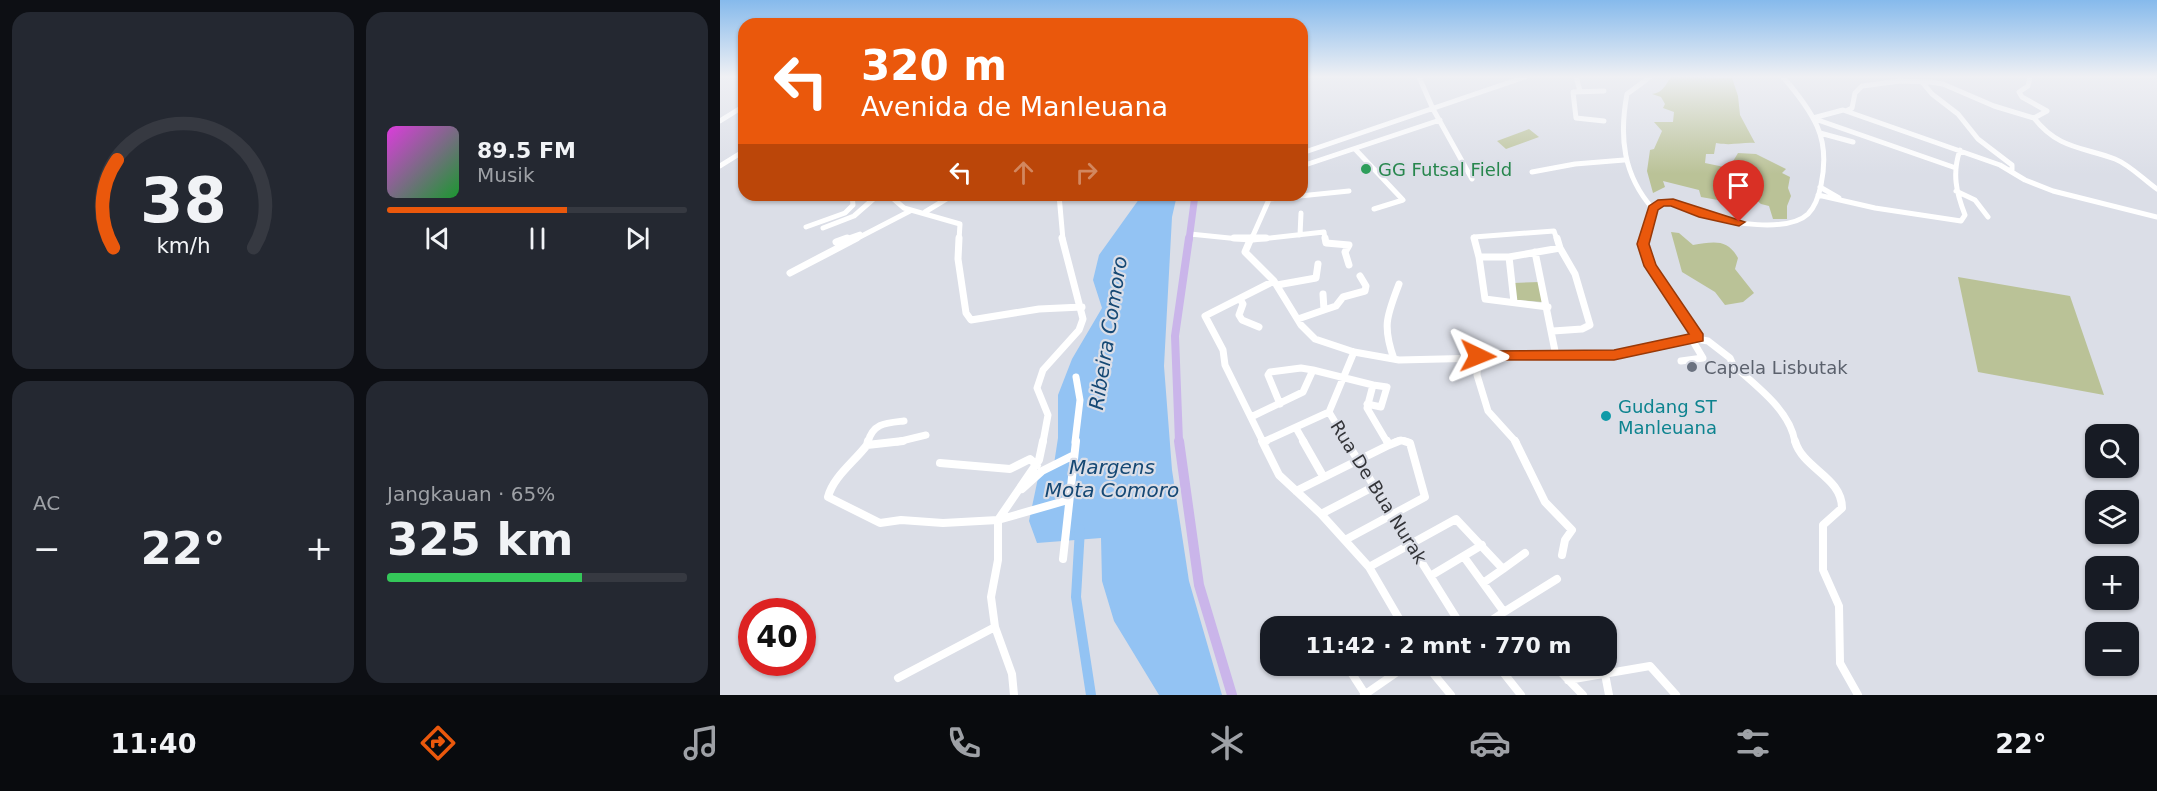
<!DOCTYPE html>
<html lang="id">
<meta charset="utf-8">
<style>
body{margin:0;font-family:"DejaVu Sans",sans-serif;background:#242831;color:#f1f3f6;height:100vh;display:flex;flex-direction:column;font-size:22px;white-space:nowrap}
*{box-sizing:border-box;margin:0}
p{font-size:20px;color:#9ea1a6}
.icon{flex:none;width:33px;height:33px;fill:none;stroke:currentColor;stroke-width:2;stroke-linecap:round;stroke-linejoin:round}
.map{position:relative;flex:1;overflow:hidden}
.panel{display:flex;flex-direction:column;gap:12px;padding:12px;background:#0d0f14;width:720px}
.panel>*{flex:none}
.hud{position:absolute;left:18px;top:18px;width:570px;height:183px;border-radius:18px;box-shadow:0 2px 4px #0004;background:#ea580c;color:#fff;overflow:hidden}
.fabs{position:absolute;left:1365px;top:424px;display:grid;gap:12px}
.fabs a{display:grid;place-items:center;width:54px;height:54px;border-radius:12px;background:#171b24;box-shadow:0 2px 4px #0004;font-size:30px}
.speed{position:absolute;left:18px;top:598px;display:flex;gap:12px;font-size:30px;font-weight:700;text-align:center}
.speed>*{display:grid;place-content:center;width:78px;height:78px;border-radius:50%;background:#171b24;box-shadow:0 2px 4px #0004;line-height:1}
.speed .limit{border:9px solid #d22;background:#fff;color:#111}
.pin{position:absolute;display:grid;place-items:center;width:51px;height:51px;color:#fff;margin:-62px -26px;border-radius:50% 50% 50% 0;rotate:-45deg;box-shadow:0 0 6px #0007}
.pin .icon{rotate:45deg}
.me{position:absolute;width:66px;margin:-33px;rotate:92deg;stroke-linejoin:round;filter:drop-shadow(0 0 4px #0008)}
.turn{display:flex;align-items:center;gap:21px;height:126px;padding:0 24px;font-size:27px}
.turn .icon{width:78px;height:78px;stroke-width:2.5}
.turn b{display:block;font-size:42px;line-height:51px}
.lanes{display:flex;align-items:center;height:57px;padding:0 24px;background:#0003;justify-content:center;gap:30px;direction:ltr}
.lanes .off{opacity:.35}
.big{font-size:45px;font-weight:800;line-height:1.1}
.panel .tile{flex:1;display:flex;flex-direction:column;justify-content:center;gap:9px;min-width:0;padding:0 21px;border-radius:18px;background:#242831}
.panel .dial{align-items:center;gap:0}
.dial svg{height:156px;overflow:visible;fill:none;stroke:#363941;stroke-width:7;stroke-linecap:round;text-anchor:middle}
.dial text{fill:#f1f3f6;stroke:none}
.song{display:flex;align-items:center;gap:18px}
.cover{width:72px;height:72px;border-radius:9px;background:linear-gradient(135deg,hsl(300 70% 55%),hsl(130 70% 35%))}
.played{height:6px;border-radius:3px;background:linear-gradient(90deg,#ea580c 60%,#363941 60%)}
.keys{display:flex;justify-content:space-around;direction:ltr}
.heat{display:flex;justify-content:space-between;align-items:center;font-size:33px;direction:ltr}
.charge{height:9px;border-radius:4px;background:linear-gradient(90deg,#34c759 65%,#363941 0)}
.panel .tiles{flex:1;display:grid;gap:12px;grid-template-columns:repeat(2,1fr)}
.trip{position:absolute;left:540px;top:616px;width:357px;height:60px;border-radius:18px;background:#171b24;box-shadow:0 2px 4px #0004;font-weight:800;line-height:60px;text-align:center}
.tabs{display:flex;height:96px;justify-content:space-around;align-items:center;background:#090b0e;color:#9ea1a6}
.tabs .icon{width:42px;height:42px}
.tabs .current{color:#ea580c}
.tabs b{font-size:27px;color:#f1f3f6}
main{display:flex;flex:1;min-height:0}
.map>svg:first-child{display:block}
.green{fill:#bac297}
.water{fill:#93c3f3}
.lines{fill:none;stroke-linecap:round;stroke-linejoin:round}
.river{stroke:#93c3f3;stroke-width:10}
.minor-far2{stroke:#fff;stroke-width:5}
.minor-far1{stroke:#fff;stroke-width:7}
.minor{stroke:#fff;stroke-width:8}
.major-far2{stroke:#cab5ea;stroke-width:7}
.major-far1{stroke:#cab5ea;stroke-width:8}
.major{stroke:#cab5ea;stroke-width:10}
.route{fill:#ea580c;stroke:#983908;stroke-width:1.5}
.leisure-dot{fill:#2e9e5b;stroke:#dbdee7;stroke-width:2}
.worship-dot{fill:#6b7280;stroke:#dbdee7;stroke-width:2}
.culture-dot{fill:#0f9aa8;stroke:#dbdee7;stroke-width:2}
.labels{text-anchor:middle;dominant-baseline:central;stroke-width:4.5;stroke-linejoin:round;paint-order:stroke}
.leisure-label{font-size:18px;fill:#27864d;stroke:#dbdee7;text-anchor:start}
.worship-label{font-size:18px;fill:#5b616d;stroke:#dbdee7;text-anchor:start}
.culture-label{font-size:18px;fill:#0d838f;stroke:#dbdee7;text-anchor:start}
.street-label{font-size:18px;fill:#333438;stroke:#dbdee7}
.water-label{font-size:20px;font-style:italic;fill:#154874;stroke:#dbdee7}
</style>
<main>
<section class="panel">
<div class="tiles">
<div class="tile dial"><svg viewBox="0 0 100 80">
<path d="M14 69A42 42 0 1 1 86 69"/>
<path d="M14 69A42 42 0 0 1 16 24" stroke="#ea580c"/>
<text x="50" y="56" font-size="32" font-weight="700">38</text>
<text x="50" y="72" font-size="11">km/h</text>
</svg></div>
<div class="tile">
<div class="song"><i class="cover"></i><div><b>89.5 FM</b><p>Musik</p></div></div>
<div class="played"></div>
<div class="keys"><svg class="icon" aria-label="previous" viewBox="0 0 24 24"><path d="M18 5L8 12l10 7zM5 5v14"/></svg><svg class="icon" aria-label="pause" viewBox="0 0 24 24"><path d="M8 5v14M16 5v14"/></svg><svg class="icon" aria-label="next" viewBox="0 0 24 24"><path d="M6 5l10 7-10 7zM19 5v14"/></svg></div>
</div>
<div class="tile"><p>AC</p>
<div class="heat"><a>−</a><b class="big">22°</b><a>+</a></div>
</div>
<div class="tile"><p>Jangkauan · 65%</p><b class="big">325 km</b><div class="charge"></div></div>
</div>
</section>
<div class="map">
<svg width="1437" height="695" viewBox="0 0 1437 695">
<rect width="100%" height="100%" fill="#dbdee7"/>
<path class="green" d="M 951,77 L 1012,78 L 1018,96 L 1020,115 L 1035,143 C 1022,142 1012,146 996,143 L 994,154 L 986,154 L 985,163 L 1009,168 L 1018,153 L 1036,154 L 1066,169 L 1062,173 L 1070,177 L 1068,188 L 1071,196 L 1067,206 L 1067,219 L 1053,219 L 1049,206 L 1041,204 L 1034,198 L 1032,180 L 1022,180 L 1017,175 L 1009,175 L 1015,188 L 1015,203 L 981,197 L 979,190 L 943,181 L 945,187 L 933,193 L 927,171 L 930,150 L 934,149 L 942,131 L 934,122 L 953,122 L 954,112 L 943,108 L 945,104 L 941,97 L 932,94 C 943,93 946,84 951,77 Z
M 809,129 L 819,137 L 786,149 L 777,141 Z
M 951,232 L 959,233 L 973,245 C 993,242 1007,238 1018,258 L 1015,269 L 1034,293 L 1023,302 L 1005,305 L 995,292 L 962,272 Z
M 1238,277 L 1350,296 L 1384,395 L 1258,372 Z
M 820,282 L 822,302 L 796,300 L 793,283 Z"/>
<path class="water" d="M 422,195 L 457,195 L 452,217 L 444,366 L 452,470 L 469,581 L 502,695 L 439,695 L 394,621 L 382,581 L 381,538 L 317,543 L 309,521 L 318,478 L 334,464 L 338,438 L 338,395 L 352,359 L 382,308 L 373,280 L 379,255 Z"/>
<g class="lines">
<path class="river" d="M 360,529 L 356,597 L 371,695"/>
<path class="minor-far2" d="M 699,77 L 713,109 L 752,179
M 856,77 L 860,91
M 930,77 L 907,94 C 899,137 903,175 933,209
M 1310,77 L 1308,86 L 1299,92 L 1302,97 L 1327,111 L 1314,118 C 1338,149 1363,147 1395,159 C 1410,165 1424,180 1437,189
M 1202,82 L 1212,94 L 1238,114 L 1258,139 L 1292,165 L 1292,172
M 884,91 L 853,92 L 856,118 L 884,121
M 1126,111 L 1132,108 L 1135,93 L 1142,86 L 1180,81 L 1210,82 L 1223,84 L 1274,106 L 1314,118
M 1093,118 L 1123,110 L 1280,165 L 1305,180 L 1333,191 L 1437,217
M 1095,119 L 1233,167
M 0,121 L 24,106
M 1100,133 L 1133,142
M 635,149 L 683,200 L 654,209
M 582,153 L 805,77
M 0,166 L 24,151
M 582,166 L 720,120
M 812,172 L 855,164 L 904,160
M 1100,187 L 1119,198
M 1236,191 L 1255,200 L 1268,217
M 79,195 L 84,198 L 93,195
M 169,195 L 184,208 L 240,224 L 239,240
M 339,195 L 343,240
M 1098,195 L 1155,208 L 1241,221 L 1245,215 C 1236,192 1232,173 1240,150
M 59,197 L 64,195
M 549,199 L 629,191
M 205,212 L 228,198 L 237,196
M 86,227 L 125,213 L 133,205 L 132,195
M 103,228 L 134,216 L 158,195
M 470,234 L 529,240
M 580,235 L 581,213
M 123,240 L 140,234
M 134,240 L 190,211
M 531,240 L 551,195
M 533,240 L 604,232 L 605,240
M 755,240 L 754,237 L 834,231 L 837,240
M 924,240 L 933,209 C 949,195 967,209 984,215 C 1008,223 1068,233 1088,214 C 1095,207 1099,195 1101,185 C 1105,166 1105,144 1097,126 C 1089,108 1076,92 1063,77"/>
<path class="minor-far1" d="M 239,238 L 238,259 L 246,313 L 251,320 L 319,309 L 362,307
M 514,238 L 546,238
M 531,238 L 525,252 L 554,281 L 581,325 L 595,339 L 634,352 L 679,360 L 894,355 L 971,338 L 988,341 L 1010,358 L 1013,365 C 1036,386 1070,410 1075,442
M 605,238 L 606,243 L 629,245 L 625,252 L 629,265
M 754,238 L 759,257
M 837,238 L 840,248
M 925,238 C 918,262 964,316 978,337
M 116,242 L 127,238
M 815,252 L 836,356
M 789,257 L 794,302
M 70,273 L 137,238
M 557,285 L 596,278 L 598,264
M 520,299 L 523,304 L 519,315 L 522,320 L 539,327
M 828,307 L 765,299 L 759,257 L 789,257 L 840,248 L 855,274 L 870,325 L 862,329 L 833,331
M 604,310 L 616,306 L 623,297 L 645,291 L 646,286 L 640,276
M 578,319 L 604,310 L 603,294
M 758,356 L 757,375 L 768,411 L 796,442
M 674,359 C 662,325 667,316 679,284
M 961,361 L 983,358 L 971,338
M 560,404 L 548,375 L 550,372 L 581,368 L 593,370
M 647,404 L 661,407 L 667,387 L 653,385
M 531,417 L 583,392 L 593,370 L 653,385 L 647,408 L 667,442
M 576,428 L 584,442
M 148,442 C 153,423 166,423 184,421
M 177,442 L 206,435
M 323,442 L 328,415 L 317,388 L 323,370 L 359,330 L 363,319 L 342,238
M 355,442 L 360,400 L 356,377
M 543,442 L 505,365 L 503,350 L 485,316 L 554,281
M 543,442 L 609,412
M 627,442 L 609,412 L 634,352
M 675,442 L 681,440 L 688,442"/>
<path class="minor" d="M 183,441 L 147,445 C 134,462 113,477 108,497 L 160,523 L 181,520 L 223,523 L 278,520 L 348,500
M 542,441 L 559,475 L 601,514 L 649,567 L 684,627
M 583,441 L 603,476
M 626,441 L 742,627
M 795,441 L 825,502 L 852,530 L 845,540 L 842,555
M 1075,441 C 1083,469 1122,477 1122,508 L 1103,525 L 1103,570 L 1119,606 L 1120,663 L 1138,695
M 543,442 L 546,441
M 147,445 L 148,441
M 669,445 L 679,441
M 220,463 L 290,469 L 310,459 L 317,465
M 302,489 L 322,471 L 352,456
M 576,491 L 669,445 L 667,441
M 601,514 L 653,487
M 625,540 L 705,497 L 690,443 L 684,441
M 744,557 L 784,612 L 761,627
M 343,559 L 356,441
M 649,567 L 736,519 L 783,569 L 763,583
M 783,569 L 805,553
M 712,575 L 762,545
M 784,612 L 837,579
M 627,666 L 645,694
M 707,666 L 731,695
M 778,666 L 801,695
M 835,666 L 863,695
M 885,674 L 889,695
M 178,678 L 275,627
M 848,680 L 930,666 L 956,695
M 294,695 L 292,674 L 275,627 L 271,597 L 278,560 L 278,520 L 319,460 L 323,441
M 644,695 L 686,666"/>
<path class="major-far2" d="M 469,240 L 475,195"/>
<path class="major-far1" d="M 459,442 L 455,336 L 469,238"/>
<path class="major" d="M 459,441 L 479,585 L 512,695"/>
</g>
<linearGradient id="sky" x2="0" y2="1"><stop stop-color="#86baec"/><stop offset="0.44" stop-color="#eff0f4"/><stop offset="1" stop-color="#eff0f4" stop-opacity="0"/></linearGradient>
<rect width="1437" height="174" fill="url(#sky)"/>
<path class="route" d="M 953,199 L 1025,222 L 1019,226 L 979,217 L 951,206 L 944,206 L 938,210 L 929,244 L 936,265 L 983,334 L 983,341 L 894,360 L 754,360 L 754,352 L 758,351 L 894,350 L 969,334 L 924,266 L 917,244 L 929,206 L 938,200 Z"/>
<circle class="leisure-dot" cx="646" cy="169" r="6"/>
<circle class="worship-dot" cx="972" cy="367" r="6"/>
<circle class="culture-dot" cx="886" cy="416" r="6"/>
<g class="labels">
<g class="leisure-label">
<text x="658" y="169">GG Futsal Field</text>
</g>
<g class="worship-label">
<text x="984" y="367">Capela Lisbutak</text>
</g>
<g class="culture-label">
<text x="898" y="406">Gudang ST<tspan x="898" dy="21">Manleuana</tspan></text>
</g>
<g class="street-label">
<text transform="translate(659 492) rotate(58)">Rua De Bua Nurak</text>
</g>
<g class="water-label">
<text transform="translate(388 333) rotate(-81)">Ribeira Comoro</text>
<text x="392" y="467">Margens<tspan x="392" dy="23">Mota Comoro</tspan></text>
</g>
</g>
</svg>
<div class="fabs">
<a><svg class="icon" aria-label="search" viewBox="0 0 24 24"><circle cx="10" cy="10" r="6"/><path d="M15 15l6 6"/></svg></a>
<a><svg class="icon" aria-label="layers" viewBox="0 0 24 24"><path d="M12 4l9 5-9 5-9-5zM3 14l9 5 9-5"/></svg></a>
<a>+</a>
<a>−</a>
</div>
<div class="speed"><div class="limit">40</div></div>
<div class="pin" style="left:1019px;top:222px;background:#d93025"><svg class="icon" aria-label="arrive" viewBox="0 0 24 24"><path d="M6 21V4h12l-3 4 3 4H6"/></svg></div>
<svg class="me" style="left:758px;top:356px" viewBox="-20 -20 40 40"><path d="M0-17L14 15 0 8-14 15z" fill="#ea580c" stroke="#fff" stroke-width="4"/></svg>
<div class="trip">11:42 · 2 mnt · 770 m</div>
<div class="hud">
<div class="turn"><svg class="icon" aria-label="left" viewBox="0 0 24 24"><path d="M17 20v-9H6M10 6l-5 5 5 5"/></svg><div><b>320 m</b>Avenida de Manleuana</div></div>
<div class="lanes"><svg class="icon" aria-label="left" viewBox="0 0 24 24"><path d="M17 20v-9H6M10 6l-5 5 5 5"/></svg><svg class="icon off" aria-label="ahead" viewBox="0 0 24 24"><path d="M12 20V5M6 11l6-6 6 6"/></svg><svg class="icon off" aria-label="right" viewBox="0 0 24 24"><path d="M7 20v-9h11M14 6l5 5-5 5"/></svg></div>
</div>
</div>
</main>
<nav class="tabs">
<b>11:40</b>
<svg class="icon current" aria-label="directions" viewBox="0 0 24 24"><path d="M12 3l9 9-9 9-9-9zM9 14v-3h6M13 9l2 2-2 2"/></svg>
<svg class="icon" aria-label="music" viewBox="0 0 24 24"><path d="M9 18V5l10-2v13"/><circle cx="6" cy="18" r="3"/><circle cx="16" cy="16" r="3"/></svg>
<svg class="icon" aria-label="phone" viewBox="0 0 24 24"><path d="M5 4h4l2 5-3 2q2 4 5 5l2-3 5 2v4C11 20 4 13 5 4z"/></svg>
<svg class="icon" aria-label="climate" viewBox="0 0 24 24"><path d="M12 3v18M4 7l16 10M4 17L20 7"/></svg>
<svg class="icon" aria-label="car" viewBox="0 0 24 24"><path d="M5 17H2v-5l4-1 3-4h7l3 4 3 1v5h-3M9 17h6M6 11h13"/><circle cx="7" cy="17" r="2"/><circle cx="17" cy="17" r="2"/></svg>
<svg class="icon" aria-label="filters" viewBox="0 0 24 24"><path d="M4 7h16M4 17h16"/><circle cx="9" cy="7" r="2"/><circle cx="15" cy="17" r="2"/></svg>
<b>22°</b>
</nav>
